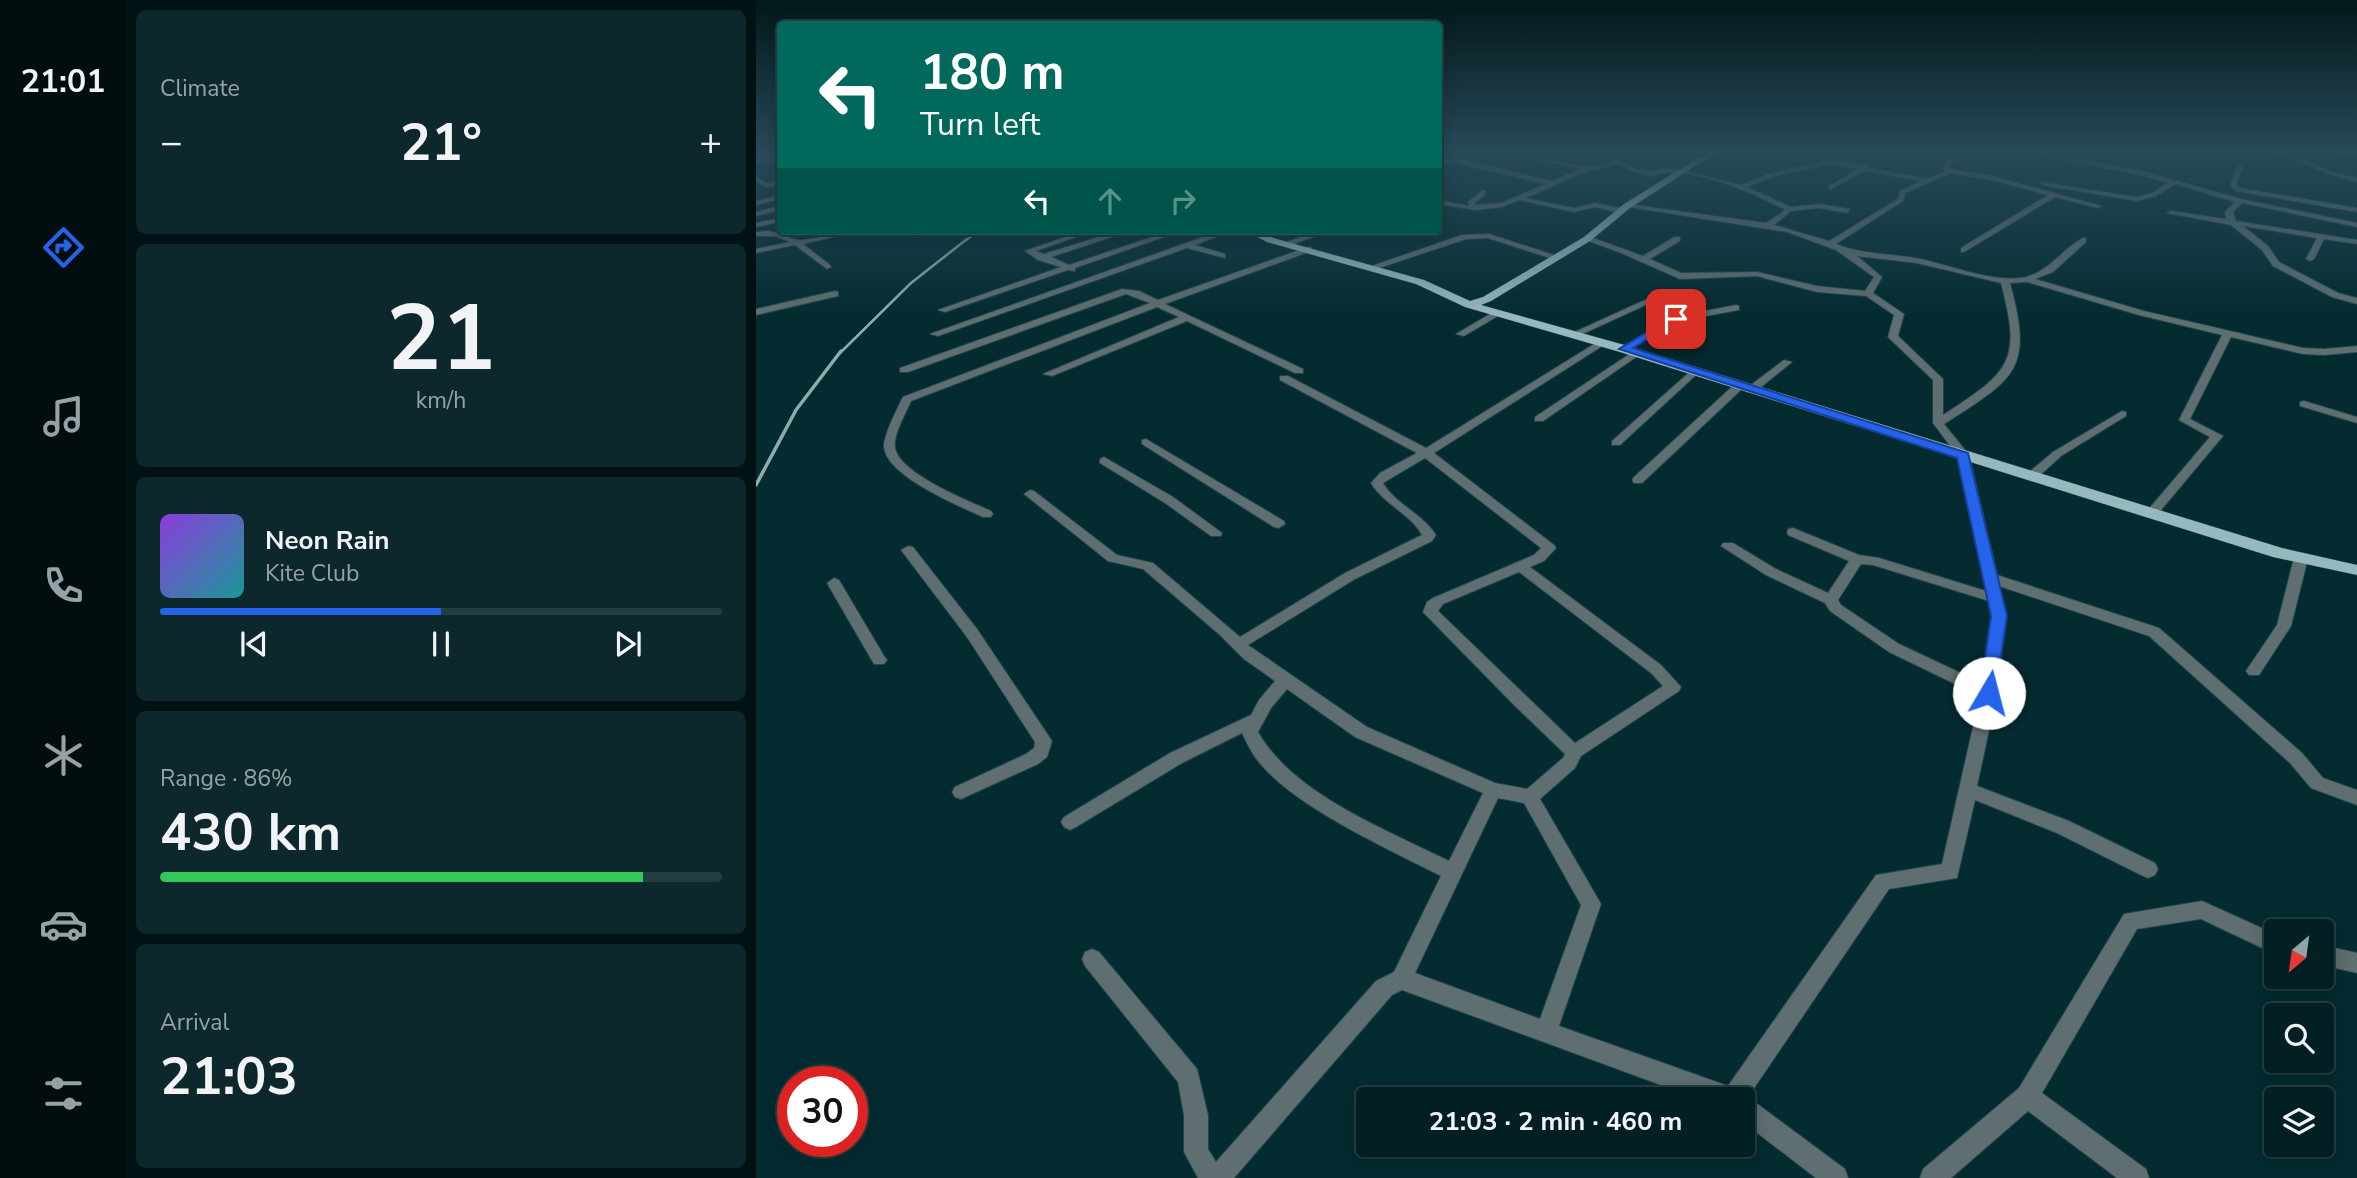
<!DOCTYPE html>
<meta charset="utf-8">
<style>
body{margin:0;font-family:"Nunito Sans",sans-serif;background:#0c282c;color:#f1f3f6;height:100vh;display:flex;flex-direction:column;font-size:26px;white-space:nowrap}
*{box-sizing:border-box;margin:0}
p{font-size:23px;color:#96a3a6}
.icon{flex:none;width:38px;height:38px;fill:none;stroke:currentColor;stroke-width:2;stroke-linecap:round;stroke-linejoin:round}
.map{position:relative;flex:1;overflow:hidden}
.details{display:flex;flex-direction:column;gap:10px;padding:10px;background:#011214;width:630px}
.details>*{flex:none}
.top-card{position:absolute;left:21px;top:21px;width:665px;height:214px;border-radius:7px;box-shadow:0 4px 18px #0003,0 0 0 2px #233e41;background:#00695c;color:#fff;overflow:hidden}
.needle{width:46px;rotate:209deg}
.buttons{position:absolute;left:1508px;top:919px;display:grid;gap:14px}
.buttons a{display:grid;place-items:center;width:70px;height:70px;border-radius:7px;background:#022024;box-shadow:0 4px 18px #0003,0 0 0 2px #233e41;font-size:35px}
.speed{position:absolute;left:21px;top:1066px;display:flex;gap:14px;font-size:35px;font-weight:700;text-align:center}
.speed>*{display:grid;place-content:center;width:91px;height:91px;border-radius:50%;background:#022024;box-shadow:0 4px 18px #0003,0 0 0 2px #233e41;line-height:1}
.speed .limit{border:10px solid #d22;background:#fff;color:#111}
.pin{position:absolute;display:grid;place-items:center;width:60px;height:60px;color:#fff;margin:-30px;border-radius:14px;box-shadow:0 4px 10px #0006}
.me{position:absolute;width:77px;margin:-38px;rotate:8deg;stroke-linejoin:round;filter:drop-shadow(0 0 5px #0008)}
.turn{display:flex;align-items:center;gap:24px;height:147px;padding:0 28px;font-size:32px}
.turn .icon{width:91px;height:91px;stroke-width:2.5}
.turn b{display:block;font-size:49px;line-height:60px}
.lanes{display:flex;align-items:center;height:66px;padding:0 28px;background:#0003;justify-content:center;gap:35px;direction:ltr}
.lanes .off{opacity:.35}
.big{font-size:52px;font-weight:700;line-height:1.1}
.details .widget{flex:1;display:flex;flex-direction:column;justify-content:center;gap:10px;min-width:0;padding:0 24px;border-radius:10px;background:#0c282c}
.details .dial{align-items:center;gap:0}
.dial b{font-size:91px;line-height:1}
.song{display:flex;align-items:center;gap:21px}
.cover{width:84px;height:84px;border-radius:10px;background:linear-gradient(135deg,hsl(270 70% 55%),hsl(180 70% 35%))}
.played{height:7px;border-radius:4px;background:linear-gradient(90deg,#2563eb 50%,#233e41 50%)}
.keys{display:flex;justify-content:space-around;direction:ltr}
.heat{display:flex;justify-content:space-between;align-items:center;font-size:38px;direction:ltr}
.charge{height:10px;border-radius:5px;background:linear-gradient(90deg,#34c759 86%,#233e41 0)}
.trip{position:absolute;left:600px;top:1087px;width:399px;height:70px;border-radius:7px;background:#022024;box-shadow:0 4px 18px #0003,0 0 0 2px #233e41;font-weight:700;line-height:70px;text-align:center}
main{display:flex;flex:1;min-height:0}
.tabs{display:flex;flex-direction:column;width:126px;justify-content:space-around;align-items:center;background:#010d0e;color:#96a3a6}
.tabs .icon{width:49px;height:49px}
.tabs .selected{color:#2563eb}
.tabs b{font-size:32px;color:#f1f3f6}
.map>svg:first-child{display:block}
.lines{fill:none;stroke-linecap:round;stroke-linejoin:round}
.minor-casing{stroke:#20464a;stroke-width:2}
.primary-casing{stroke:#20464a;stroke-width:1}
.minor{fill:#5f6e71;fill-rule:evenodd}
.primary{fill:#97b8bd;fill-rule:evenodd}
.rail-far2{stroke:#90aaae;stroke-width:2}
.rail-far1{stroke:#90aaae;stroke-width:2.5}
.rail{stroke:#90aaae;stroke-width:3.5}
.route{fill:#2563eb;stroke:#184099;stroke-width:2}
</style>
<main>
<nav class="tabs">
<b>21:01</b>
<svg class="icon selected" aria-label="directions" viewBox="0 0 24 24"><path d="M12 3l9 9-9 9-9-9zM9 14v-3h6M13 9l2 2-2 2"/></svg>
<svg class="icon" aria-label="music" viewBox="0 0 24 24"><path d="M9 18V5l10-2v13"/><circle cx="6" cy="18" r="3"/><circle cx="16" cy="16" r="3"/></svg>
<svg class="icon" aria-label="phone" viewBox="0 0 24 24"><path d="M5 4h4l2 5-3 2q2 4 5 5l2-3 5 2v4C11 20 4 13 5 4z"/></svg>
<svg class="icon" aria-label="climate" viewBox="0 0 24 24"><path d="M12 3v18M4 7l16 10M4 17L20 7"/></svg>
<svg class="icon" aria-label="car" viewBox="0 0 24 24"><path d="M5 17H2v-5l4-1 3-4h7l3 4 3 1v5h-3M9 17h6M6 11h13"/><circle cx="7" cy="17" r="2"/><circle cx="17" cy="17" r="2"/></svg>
<svg class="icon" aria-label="filters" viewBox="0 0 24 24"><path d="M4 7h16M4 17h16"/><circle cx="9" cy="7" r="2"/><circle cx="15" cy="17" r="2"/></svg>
</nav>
<section class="details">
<div class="widget"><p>Climate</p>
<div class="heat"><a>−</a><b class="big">21°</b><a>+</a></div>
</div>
<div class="widget dial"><b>21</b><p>km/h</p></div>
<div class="widget">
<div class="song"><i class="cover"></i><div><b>Neon Rain</b><p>Kite Club</p></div></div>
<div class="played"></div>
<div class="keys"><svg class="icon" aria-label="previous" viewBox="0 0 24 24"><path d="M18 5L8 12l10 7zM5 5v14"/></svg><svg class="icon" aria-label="pause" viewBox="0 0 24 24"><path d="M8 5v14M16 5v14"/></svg><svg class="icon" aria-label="next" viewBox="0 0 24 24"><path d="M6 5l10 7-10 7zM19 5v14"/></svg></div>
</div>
<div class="widget"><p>Range · 86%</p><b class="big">430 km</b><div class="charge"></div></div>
<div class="widget"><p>Arrival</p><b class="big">21:03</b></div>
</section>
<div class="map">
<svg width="1601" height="1178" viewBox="0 0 1601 1178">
<rect width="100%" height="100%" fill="#032b30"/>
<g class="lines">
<defs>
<path id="minor" d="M 714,152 L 723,152 L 703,159 L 796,181 L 825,169 L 737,152 L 775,156 L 832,167 L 856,162 L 839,152 L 847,152 L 880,169 L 892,171 L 907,169 L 925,170 L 985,185 L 1015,173 L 1073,160 L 1110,165 L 1113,168 L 1171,179 L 1189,171 L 1186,168 L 1197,152 L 1203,152 L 1193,167 L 1196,169 L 1239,177 L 1346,206 L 1342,208 L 1299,197 L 1208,252 L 1205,252 L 1205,248 L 1292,195 L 1239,181 L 1195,173 L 1149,193 L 1147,201 L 1080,244 C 1106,255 1136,253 1164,259 C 1194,265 1240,284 1270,277 C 1295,270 1306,249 1327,238 L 1330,238 L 1330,242 L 1297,272 L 1279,279 L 1388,311 L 1547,348 L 1568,349 L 1601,346 L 1601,352 L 1568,355 L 1547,354 L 1475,337 L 1434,419 L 1467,436 L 1400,516 L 1392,516 L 1390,513 L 1392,510 L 1454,437 L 1423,420 L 1466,335 L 1383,315 L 1271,282 L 1254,283 C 1278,371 1259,378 1188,424 L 1213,455 L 1241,575 L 1403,628 L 1546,753 L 1567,778 L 1601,790 L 1601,805 L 1555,788 L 1534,763 L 1393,636 L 1243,586 L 1250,616 L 1241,693 L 1221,786 L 1313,821 L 1399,863 L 1402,869 L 1399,875 L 1392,878 L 1385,875 L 1301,833 L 1219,800 L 1201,878 L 1133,889 L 992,1097 L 1089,1169 L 1092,1178 L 1060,1178 L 987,1122 L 987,1099 L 943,1099 L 646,990 L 636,995 L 478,1178 L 442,1178 L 428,1152 L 428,1115 L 422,1082 L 329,966 L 326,959 L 329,952 L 336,949 L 343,952 L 441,1069 L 452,1115 L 452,1149 L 460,1162 L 620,981 L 638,972 L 685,876 C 633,849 533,805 499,757 C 494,750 490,741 486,733 L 426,763 L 320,827 L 314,830 L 308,827 L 305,822 L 308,817 L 414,753 L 495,715 L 503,700 L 519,681 L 488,659 L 464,635 L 387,569 L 352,561 L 268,494 L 274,490 L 278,491 L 361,555 L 397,563 L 484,637 L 589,573 L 666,535 C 654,513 628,505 615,483 L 624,473 L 661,453 L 524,380 L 524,376 L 532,376 L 670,448 L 843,341 L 851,343 L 678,453 L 798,545 L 800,548 L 788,561 L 774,567 L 905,665 L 925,687 L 923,691 L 825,756 L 819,768 L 784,799 L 845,904 L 803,1026 L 972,1086 L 1120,875 L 1186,864 L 1224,696 L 1133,652 L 1074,611 L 1069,603 L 1010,575 L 965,546 L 967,543 L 977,543 L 1020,569 L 1072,593 L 1093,561 L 1032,535 L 1031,532 L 1032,529 L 1037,528 L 1103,555 L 1123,558 L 1230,591 L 1201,455 L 1177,423 L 1177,380 L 1132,337 L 1138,315 L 1110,296 L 1061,292 L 1001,276 L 924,279 L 863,252 L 827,239 L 834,237 L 887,256 L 918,237 L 924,237 L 924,241 L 894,259 L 925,273 L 1001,272 L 1061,286 L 1109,291 L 1118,277 L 1080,250 L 1031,232 L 867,206 L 871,204 L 1010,223 L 1028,211 L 1028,209 C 994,192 940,167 901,174 L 899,177 L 876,171 L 862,164 L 832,171 L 769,198 L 818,208 L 839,203 L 868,209 L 865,213 L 839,207 L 818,212 L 763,200 L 746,207 L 719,210 L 682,204 L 682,200 L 713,206 L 712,202 L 727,190 L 730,192 L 727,197 L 718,203 L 720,205 L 745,203 L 790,184 L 696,162 L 682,166 L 682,162 ZM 1073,164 L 1101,169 L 1072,187 L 1074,190 L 1108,171 L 1165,181 L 1144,191 L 1142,199 L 1073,241 L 1018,225 L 1035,211 L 1063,208 L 1091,213 L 1094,209 L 1063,204 L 1035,207 L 991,187 L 1019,176 ZM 1101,256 L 1161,263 L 1245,283 C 1266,362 1254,372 1187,415 L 1187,379 L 1142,336 L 1148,314 L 1117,293 L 1126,277 ZM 669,458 L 785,548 L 778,555 L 677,598 L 671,602 L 667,612 L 758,705 L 809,754 L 807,758 L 771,789 L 739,783 L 611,727 L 492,645 L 599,579 L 676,541 L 680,535 C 666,513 640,505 627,483 ZM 1105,564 L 1117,565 L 1233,601 L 1236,616 L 1226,683 L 1143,644 L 1085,605 L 1082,600 ZM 763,572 L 895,673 L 907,686 L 819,743 L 682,611 L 687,604 ZM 531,689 L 599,737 L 727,793 L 693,861 C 631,830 537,794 502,732 L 515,708 ZM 742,798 L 768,803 L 825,905 L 784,1019 L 659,973 Z
M 1269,152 L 1282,152 L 1386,171 L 1485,199 L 1601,223 L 1601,227 L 1486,203 L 1477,212 L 1480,221 L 1601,240 L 1601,244 L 1568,239 L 1558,259 L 1554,261 L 1550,259 L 1561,238 L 1487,226 L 1512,246 L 1523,262 L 1582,293 L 1601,298 L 1601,304 L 1576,297 L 1517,266 L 1506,250 L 1475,225 L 1411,213 L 1415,211 L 1470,219 L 1469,212 L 1479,202 L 1419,184 L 1400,196 L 1381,201 L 1286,185 L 1284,182 L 1381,197 L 1396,193 L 1412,183 L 1385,175 Z
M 1505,152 L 1533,152 L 1579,173 L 1601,178 L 1601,182 L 1575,175 L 1533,157 Z
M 1572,152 L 1601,152 L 1601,156 L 1575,154 Z
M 24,156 L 24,160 L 0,163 L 0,159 Z
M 1484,165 L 1487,167 L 1480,185 L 1484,188 L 1601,208 L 1601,212 L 1480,191 L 1474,185 L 1481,167 Z
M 0,177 L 11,183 L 24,182 L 24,186 L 10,187 L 0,181 Z
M 24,195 L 24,199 L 0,205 L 0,201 Z
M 24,206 L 24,210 L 0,216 L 0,212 Z
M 24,218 L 24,222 L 0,227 L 0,223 Z
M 12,231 C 22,232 35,240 45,240 C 64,239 83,231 103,231 L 47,244 L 74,265 L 75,267 L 71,269 L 39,245 L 0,253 L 0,249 L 34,242 L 20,236 L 0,236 L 0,232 Z
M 157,231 L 166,231 L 170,235 L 163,237 Z
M 326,231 L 337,231 L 280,251 L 288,254 L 362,231 L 374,231 L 295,257 L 313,265 L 414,231 L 425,231 L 319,268 L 319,271 L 312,270 L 189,312 L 182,310 L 305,267 L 282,260 L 269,251 Z
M 464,231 L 475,231 L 439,245 L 469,254 L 469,258 L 431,248 L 182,336 L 174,334 Z
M 562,231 L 574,231 L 532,246 L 525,244 Z
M 733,234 L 804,257 L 797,259 L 732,238 L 710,239 L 617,270 L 610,268 L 706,235 Z
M 552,247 L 555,247 L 555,251 L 409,304 L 547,369 L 547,373 L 539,373 L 431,321 L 296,376 L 287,374 L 423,317 L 401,307 L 155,401 C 150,413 137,435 139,448 C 144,474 213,501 235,511 L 237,514 L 235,517 L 227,517 C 203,506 130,476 128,447 C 127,436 142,407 147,397 L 394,303 L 370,294 L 152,372 L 144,372 L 144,368 L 366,289 L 383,291 L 402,300 Z
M 79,291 L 82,292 L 82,296 L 0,315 L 0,309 Z
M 900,295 L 907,297 L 820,337 L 812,335 Z
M 980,305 L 983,306 L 983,310 L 923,321 L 871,351 L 863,349 L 917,317 Z
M 739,311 L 747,313 L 708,336 L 700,334 Z
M 878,351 L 886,353 L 787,421 L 779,421 L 779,417 Z
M 1028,360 L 1036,362 L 999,392 L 991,392 L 991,388 Z
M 937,369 L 942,372 L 941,374 L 864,445 L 856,445 L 856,441 Z
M 983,383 L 987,384 L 987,388 L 886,483 L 878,483 L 876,480 L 878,477 L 979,384 Z
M 1548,401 L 1601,417 L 1601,423 L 1544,406 L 1544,402 Z
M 1366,411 L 1370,412 L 1370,416 L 1305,456 L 1280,479 L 1272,479 L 1270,476 L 1272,473 L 1297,452 Z
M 390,439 L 528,521 L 529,524 L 523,528 L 518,527 L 386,444 L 386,440 Z
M 348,457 L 417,497 L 466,533 L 465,536 L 455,536 L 409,503 L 344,463 L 344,459 Z
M 152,546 L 157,547 L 221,629 L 296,741 L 291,757 L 282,764 L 205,799 L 199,797 L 196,792 L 199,787 L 270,754 L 278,748 L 279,742 L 211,637 L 145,550 Z
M 1545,554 L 1552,558 L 1535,626 L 1503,675 L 1493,675 L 1490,671 L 1521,625 L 1538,558 Z
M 78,578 L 83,580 L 128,656 L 131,660 L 128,664 L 118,664 L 71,583 Z
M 1446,901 L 1521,935 L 1521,955 L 1445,919 L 1381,929 L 1286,1093 L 1390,1169 L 1393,1178 L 1361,1178 L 1272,1111 L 1195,1178 L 1164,1178 L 1167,1169 L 1263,1088 L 1368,914 Z
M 1566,945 L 1601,953 L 1601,973 L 1566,965 Z"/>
<path id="primary" d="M 952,152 L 961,152 L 874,208 L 834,241 L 735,301 L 725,305 L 872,346 L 1526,548 L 1601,565 L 1601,575 L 1517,557 L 864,352 L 709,307 L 660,284 L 511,242 L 490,231 L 503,231 L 517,238 L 668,280 L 714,301 L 727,297 L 828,237 L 868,204 Z"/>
</defs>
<use href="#minor" class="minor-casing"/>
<use href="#primary" class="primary-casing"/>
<use href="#minor" class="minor"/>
<use href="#primary" class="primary"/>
<path class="rail-far2" d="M 209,241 L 223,231"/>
<path class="rail-far1" d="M 84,353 L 155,283 L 211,239"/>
<path class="rail" d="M 0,485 L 40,410 L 85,351"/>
</g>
<linearGradient id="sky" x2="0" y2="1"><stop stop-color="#02181a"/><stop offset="0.48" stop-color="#284a59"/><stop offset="1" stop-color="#284a59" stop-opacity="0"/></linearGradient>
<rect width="1601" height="317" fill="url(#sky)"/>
<path class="route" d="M 916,317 L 925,319 L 877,348 L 1212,453 L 1251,616 L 1239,697 L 1227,697 L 1224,693 L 1235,616 L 1201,458 L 863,349 Z"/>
</svg>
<div class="buttons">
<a><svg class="needle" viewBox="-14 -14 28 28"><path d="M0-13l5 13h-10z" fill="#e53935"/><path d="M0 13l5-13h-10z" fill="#96a3a6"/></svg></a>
<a><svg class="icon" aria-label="search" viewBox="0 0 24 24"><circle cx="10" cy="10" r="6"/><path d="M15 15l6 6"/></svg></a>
<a><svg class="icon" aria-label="layers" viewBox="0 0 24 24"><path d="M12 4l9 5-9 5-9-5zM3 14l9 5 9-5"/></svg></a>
</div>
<div class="speed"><div class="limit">30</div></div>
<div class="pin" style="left:920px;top:319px;background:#d93025"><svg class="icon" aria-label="arrive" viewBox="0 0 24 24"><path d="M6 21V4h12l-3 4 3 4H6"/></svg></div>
<svg class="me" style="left:1233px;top:693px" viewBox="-20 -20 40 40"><circle r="19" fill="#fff"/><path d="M0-13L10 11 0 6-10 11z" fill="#2563eb"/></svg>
<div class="trip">21:03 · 2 min · 460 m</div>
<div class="top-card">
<div class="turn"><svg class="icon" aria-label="left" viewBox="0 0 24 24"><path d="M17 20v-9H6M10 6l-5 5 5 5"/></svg><div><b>180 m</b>Turn left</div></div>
<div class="lanes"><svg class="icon" aria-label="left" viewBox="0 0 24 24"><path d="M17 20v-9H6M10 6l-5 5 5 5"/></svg><svg class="icon off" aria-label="ahead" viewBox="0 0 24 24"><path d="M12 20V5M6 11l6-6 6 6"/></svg><svg class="icon off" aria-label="right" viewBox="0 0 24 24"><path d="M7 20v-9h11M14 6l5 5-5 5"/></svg></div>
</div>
</div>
</main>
